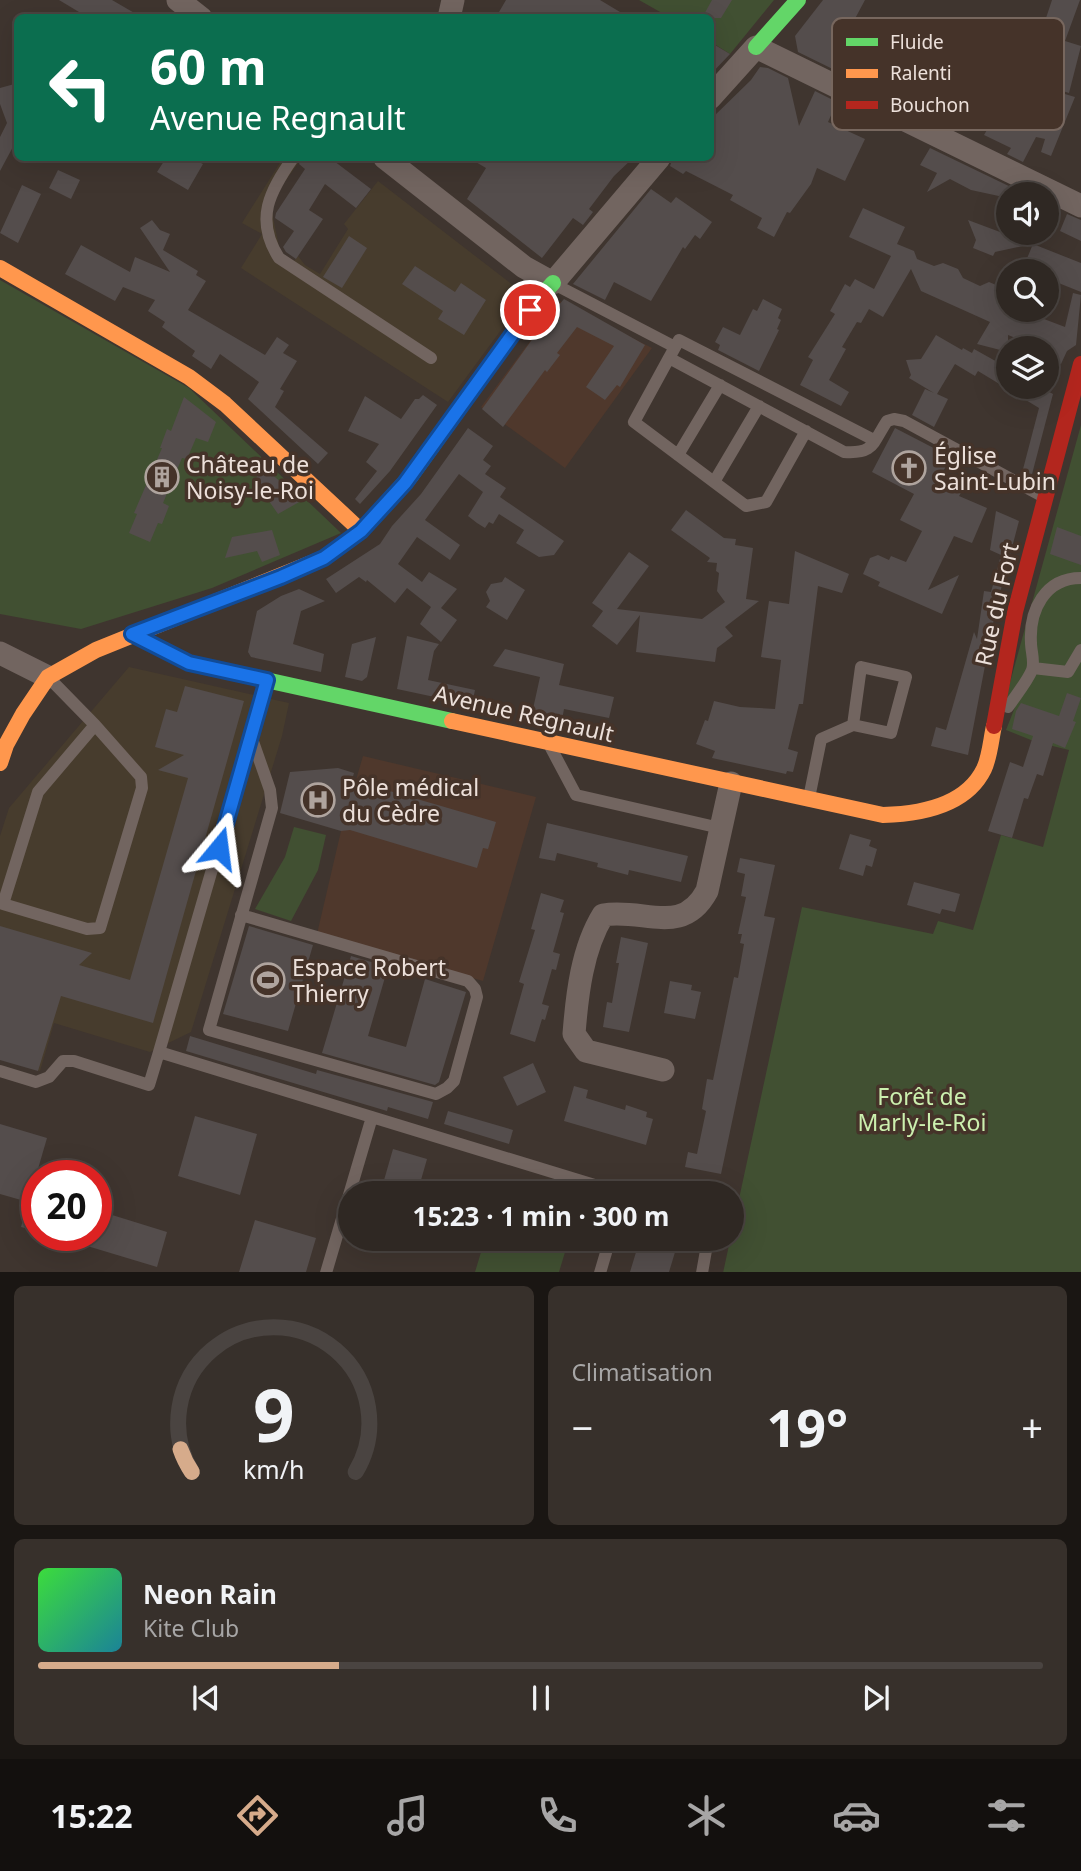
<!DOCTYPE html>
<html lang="fr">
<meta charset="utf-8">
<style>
body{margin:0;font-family:"Noto Sans",sans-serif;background:#37302b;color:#f1f3f6;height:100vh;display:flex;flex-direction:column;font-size:26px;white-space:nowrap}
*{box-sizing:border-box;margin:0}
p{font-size:23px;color:#a7a6a6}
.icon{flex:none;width:38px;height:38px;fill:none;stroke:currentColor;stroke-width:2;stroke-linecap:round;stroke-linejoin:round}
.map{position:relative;height:1272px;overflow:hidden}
.side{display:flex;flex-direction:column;gap:14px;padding:14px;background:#1a1613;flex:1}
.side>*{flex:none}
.top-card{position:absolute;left:14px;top:14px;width:700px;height:147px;border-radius:10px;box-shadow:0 7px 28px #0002,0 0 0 2px #4a4441;background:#0b6e4f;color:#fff;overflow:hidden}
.controls{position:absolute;left:996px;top:182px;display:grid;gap:14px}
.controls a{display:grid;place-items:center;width:63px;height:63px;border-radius:50%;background:#2f2823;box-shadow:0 7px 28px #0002,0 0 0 2px #4a4441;font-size:35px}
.speed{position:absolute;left:21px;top:1160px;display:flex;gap:14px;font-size:35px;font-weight:700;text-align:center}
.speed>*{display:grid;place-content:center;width:91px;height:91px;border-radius:50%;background:#2f2823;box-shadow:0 7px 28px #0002,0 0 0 2px #4a4441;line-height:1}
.speed .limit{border:10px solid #d22;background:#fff;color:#111}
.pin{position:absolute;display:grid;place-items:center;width:60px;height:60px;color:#fff;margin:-30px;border:4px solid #fff;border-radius:50%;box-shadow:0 2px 7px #0007}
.me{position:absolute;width:77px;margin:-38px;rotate:16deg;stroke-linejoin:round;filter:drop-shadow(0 0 5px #0008)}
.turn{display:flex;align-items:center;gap:24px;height:147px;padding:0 21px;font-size:32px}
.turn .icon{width:91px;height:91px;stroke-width:2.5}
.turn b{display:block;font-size:49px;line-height:60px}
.big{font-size:52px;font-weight:700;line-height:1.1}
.side .widget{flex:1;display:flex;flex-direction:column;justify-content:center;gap:10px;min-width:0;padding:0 24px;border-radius:10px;background:#37302b}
.side .dial{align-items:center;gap:0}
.dial svg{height:182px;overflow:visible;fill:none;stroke:#4a4441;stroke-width:7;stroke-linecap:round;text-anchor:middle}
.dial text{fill:#f1f3f6;stroke:none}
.song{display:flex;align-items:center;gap:21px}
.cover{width:84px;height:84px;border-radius:10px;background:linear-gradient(135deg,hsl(120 70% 55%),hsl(190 70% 35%))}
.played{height:7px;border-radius:4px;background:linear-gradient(90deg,#d6ab8b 30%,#4a4441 30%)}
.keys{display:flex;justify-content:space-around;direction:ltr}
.heat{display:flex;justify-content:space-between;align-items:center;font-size:38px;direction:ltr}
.side .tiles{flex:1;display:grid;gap:14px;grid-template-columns:1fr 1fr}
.widget:last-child{grid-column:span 2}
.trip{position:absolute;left:338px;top:1181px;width:406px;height:70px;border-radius:35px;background:#2f2823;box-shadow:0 7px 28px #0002,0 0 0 2px #4a4441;font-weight:700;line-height:70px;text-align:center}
.dock{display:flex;height:112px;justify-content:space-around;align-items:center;background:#13100e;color:#a7a6a6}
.dock .icon{width:49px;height:49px}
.dock .on{color:#d6ab8b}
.dock b{font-size:32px;color:#f1f3f6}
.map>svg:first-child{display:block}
.commercial{fill:#473c2d}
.built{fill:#4f382c}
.green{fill:#415032}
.building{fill:#544d4c}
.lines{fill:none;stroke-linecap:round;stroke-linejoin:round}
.lane{stroke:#726560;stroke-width:12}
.street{stroke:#726560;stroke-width:23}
.fast{stroke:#63d668;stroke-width:16}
.slow{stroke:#ff974d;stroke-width:16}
.jam{stroke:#b3261e;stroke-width:16}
.route-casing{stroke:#114b97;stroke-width:18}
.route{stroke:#1a73e8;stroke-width:12}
.labels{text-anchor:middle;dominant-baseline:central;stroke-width:7;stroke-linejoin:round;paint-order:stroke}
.poi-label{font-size:23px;fill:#ece0da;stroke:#453329;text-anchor:start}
.street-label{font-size:23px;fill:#ece0da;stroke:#453329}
.park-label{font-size:23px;fill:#cbefae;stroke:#453329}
.key{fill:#453329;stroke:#77675e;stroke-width:2}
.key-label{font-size:19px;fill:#ece0da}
</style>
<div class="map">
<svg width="1081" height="1273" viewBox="0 0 1081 1273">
<rect width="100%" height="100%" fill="#3f352f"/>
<path class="commercial" d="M 283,158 L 302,158 L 273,198 L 273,217 L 280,252 L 294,261 L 298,256 L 305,265 L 320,274 L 348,229 L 344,224 L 378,181 L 518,289 L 515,311 L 448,402 L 241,268 L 262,234 L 242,223 Z
M 129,667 L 289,703 L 282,736 L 191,1032 L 150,1052 L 54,1023 L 40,1071 L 0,1059 L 0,836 L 9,808 Z"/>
<path class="built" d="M 560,301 L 652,348 L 565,468 L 481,407 Z
M 363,756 L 536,797 L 483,981 L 317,934 L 341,831 Z"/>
<path class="green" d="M 639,0 L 774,0 L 730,54 L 711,42 L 710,18 L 669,17 Z
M 0,280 L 189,388 L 341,533 L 212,588 L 81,629 L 0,614 Z
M 1081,425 L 1081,1272 L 723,1273 L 802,907 L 933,934 L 938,921 L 973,930 L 1001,835 L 1043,847 L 1069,750 L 1036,742 L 1006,730 L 1017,702 L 1006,697 Z
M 294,827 L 326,835 L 318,870 L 291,921 L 255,909 L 285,857 Z
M 485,1239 L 569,1239 L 559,1272 L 475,1272 Z"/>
<path class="building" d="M 59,0 L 112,0 L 143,18 L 89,18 Z
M 506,0 L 600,0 L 630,18 L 507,18 L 499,12 Z
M 712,0 L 732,0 L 721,18 L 702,18 Z
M 823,0 L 865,0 L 843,41 L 891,65 L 888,72 L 931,92 L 960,39 L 968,42 L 947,105 L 955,109 L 947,125 L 798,52 L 795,36 Z
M 1052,0 L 1080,0 L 1065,41 L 1081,46 L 1069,93 L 1031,81 L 1032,77 L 1028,76 L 1033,59 L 1044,62 L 1056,24 L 1045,21 Z
M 710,42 L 730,54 L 710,75 Z
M 760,67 L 768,68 L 788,78 L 799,126 L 815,91 L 837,102 L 828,122 L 865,139 L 845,181 L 817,168 L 811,184 L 790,213 L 787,212 L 774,237 L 757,228 L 762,218 L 730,200 L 733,195 L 686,171 L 683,174 L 670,166 L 673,158 L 710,158 L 710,120 L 751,80 Z
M 18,83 L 18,146 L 15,143 L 0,171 L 0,137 L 7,123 L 0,104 L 0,88 Z
M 1058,92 L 1075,97 L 1051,156 L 1041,152 L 1045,139 L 1036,137 L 1023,162 L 1007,154 L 1011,148 L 984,135 L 995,116 L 998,117 L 1000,112 L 1012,117 L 1015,109 L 1050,119 Z
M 930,148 L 1025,194 L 1008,194 L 1008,198 L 971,190 L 950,179 L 927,192 L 937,173 L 920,165 Z
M 166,158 L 191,158 L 203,164 L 188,190 L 157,172 Z
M 302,158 L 330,158 L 371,189 L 356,208 L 325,184 L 309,210 L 323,219 L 296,259 L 286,252 L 283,247 L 294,231 L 275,218 L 276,213 L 305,169 L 299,164 Z
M 469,158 L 633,158 L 614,176 L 589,209 L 593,212 L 583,225 L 573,218 L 542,258 L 467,199 L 486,168 Z
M 58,170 L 80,180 L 71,199 L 49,188 Z
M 22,185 L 41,194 L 18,243 L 0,233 Z
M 651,189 L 671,203 L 676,197 L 712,222 L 700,239 L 695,235 L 685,249 L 683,247 L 651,301 L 614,282 L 605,300 L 573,284 Z
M 863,208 L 905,227 L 897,244 L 914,251 L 917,259 L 934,266 L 943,263 L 958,269 L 963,278 L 980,286 L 989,282 L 1008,290 L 1008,310 L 1040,310 L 1044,319 L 1065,327 L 1073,293 L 1081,295 L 1076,345 L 1067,351 L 1061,364 L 1055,363 L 1057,355 L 1046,351 L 1046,348 L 1041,348 L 1008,335 L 1008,352 L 977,344 L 990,322 L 921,291 L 911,269 L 883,317 L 869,309 L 861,323 L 857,322 L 842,347 L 846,349 L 829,380 L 849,392 L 841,406 L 800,385 L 813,360 L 808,357 L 835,314 L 830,311 L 845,284 L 850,287 L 855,279 L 874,289 L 891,256 L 849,237 Z
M 1067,214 L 1081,220 L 1081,241 L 1060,231 Z
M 152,220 L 160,230 L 170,234 L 163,250 L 198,271 L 196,275 L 206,281 L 188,310 L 265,355 L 277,337 L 289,345 L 283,353 L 297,361 L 280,389 L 284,391 L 275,407 L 328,453 L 318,464 L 248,399 L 259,382 L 220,354 L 211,369 L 192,356 L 195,351 L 162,327 L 165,322 L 148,311 L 155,300 L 123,287 L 115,301 L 65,274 L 81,245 L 130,272 L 135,257 L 170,272 L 140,228 Z
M 968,220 L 1032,244 L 995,252 L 993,256 L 973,248 L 976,240 Z
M 349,236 L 367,248 L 342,288 L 323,277 Z
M 1033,244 L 1081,263 L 1081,292 L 1046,278 L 1046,271 L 1033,271 L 1023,268 Z
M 415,266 L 455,292 L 461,283 L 486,300 L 464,335 L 438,319 L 443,311 L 402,284 Z
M 564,299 L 645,345 L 620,387 L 617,385 L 605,400 L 586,387 L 614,346 L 577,327 L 557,353 L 560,355 L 547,372 L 545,370 L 503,427 L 482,409 L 549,316 Z
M 763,299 L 782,309 L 778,318 L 781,320 L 777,329 L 779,330 L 759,371 L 718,350 L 720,345 L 715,342 L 723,327 L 740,335 L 753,309 L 757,311 Z
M 936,335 L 962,350 L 963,348 L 972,353 L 974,349 L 1008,368 L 1008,387 L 1040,387 L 1053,394 L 1031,478 L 1022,473 L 1039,408 L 978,371 L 975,376 L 955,364 L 937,394 L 948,399 L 934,427 L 912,415 L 925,389 L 934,393 L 909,378 L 911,375 L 906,360 L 921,359 Z
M 423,395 L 437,405 L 390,471 L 360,504 L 355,499 L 377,471 L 366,462 L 379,444 L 348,431 L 365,396 L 401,419 L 415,399 L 419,399 Z
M 184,397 L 216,422 L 208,442 L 196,438 L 187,459 L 182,458 L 163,503 L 169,506 L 162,524 L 158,523 L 150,542 L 129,533 L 137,514 L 134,513 L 162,448 L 160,448 L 167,429 L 171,431 Z
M 468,428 L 493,446 L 483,460 L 491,466 L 485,474 L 506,488 L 500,497 L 564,541 L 554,555 L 539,557 L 516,543 L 524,530 L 499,514 L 493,524 L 489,522 L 485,528 L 477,523 L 468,516 L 483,492 L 459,474 L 425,520 L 460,545 L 450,560 L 417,537 L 398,564 L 422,582 L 429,572 L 457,589 L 441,608 L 457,620 L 441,642 L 420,624 L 431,607 L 407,588 L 395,603 L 367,580 L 366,582 L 359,577 L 336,593 L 326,579 L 380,544 L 392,526 L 421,494 Z
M 895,428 L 951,457 L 940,477 L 964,488 L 959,496 L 987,508 L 972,543 L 954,536 L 928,590 L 959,575 L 942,614 L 878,586 L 880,582 L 863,574 L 870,558 L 878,555 L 889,560 L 891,556 L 906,562 L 922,531 L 900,520 L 914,494 L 872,472 Z
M 262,465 L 301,501 L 278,514 L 255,481 Z
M 686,510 L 724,538 L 736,539 L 735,545 L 753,548 L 746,599 L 759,601 L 725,627 L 733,636 L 717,648 L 715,662 L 636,652 L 640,615 L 617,645 L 592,626 L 603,611 L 592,603 L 629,552 L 649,566 L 617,609 L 702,619 L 725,602 L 717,591 L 719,573 L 716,571 L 717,563 L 707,562 L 710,558 L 671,530 Z
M 996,511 L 1019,521 L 996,608 L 968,755 L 931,746 L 936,727 L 946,730 L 974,632 L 977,639 L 984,591 L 991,592 L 1001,555 L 990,550 Z
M 1057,527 L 1081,536 L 1081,565 L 1050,554 Z
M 272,530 L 280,555 L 262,562 L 257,551 L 225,558 L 232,537 Z
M 795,551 L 849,574 L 842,593 L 818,586 L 803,704 L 799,704 L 788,749 L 798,752 L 793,772 L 787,771 L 786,774 L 712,758 L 715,751 L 696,744 L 705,720 L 708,721 L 714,701 L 740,707 L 775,709 L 781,660 L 761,657 L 769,601 L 789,604 Z
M 505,577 L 525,590 L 507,620 L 486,607 L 490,601 L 486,592 L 491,584 L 502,582 Z
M 299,589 L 325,601 L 301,611 L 293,644 L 324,654 L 321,672 L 251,657 L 248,652 L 257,611 L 281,596 Z
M 407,636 L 439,644 L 434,651 L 428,680 L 475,690 L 472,705 L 397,689 Z
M 376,637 L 367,677 L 362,681 L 345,677 L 352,644 Z
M 505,649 L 564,664 L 559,685 L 614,697 L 609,718 L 564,709 L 561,725 L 531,718 L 540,677 L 493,666 Z
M 185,686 L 244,701 L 153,1023 L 61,996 L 38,1071 L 0,1060 L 0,926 L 92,953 L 79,965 L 130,980 L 188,778 L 158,770 L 184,755 L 155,747 L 166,709 L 177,712 Z
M 1067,693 L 1081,698 L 1073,721 L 1076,722 L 1065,748 L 1053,743 L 1043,776 L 1037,774 L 1028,799 L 1024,798 L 1012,838 L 988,831 L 1010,762 L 1023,767 L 1033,736 L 1012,729 L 1016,711 L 1021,703 L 1059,716 Z
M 338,768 L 354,773 L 352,780 L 496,822 L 488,849 L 483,848 L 477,868 L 350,830 L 341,831 L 280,813 L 290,772 Z
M 547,823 L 688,856 L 681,882 L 629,870 L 628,875 L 597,867 L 598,863 L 557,853 L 555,861 L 539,858 Z
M 850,834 L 871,840 L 869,846 L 877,849 L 872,867 L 866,865 L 863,876 L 839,869 Z
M 740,858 L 775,865 L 764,916 L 775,918 L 721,1174 L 685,1167 L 688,1152 L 697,1154 L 706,1111 L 702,1109 L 707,1079 L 713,1080 L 734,977 L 738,978 L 744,944 L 740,943 L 742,934 L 738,934 L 746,897 L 741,896 L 745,874 L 737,872 Z
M 914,882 L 960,894 L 955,912 L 942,909 L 940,914 L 907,905 Z
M 541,893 L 564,900 L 560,912 L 564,913 L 553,952 L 560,954 L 556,970 L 552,969 L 542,1004 L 549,1006 L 545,1020 L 542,1019 L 535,1042 L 510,1034 L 524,984 L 519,982 L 535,930 L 531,929 Z
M 249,926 L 313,945 L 288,1031 L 223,1014 Z
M 621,937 L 648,943 L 629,1032 L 603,1027 L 607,1002 L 612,1003 L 619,963 L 616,963 Z
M 351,956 L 388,967 L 368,1036 L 406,1047 L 425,979 L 466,992 L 439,1082 L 435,1085 L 322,1053 Z
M 670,981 L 692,985 L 691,990 L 701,992 L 695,1019 L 664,1013 Z
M 190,1036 L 316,1074 L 317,1070 L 433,1102 L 428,1119 L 388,1107 L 387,1111 L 186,1051 Z
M 533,1063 L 546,1092 L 517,1106 L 503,1077 Z
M 574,1086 L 588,1090 L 586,1098 L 625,1110 L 626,1105 L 647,1112 L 646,1117 L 653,1119 L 646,1145 L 564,1121 Z
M 448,1111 L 513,1130 L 509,1144 L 444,1124 Z
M 195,1116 L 257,1134 L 240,1195 L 178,1176 Z
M 0,1124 L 47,1138 L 33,1186 L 37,1187 L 37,1231 L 21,1227 L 28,1202 L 0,1194 Z
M 393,1149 L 427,1159 L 417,1194 L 380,1194 Z
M 96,1210 L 167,1232 L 157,1267 L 64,1239 L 65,1236 L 96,1236 Z
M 255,1220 L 316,1238 L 306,1272 L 239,1272 Z
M 640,1239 L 679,1239 L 669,1272 L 630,1272 Z"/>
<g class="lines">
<path class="lane" d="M 293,158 C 270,191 254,219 279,258 L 431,358
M 554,284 L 675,347
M 669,358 L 634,422 L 746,506 L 766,502 L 806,431
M 874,440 L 679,340 L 669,358 L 844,452 C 874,454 872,444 887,421 L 894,419 L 904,421 L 1044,497
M 678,455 L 720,385
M 714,482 L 759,406
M 1033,668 L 1068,672 L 1081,650
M 49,678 L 95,725 L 141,777 L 142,788 L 100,928 L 87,929 L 3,904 L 38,792 L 95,725
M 1008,707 C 1016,695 1027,682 1032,670 C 1035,662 1031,651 1031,643 C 1029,610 1045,578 1081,578
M 551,748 L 576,795 L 720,828
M 809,798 L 821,739 L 853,725 L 861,667 L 906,677 L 891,733 L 853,725
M 241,915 L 468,981 L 475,989 L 477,997 L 454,1081 L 447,1088 L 436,1094 L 209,1030 L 272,808 L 270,790 L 251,736
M 159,1052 L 267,680
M 0,1071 L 36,1082 L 49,1077 L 63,1061 L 74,1061 L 149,1085 L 159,1052 L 624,1194
M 326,1273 L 372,1117
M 600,1273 L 610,1239
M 702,1273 L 708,1239"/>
<path class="street" d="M 178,0 L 201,18
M 449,18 L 453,0
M 710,98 L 756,47 L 1081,206
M 385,158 L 524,267 L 553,283 L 659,158
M 0,653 L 48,677
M 663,1070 L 586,1051 L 574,1034 C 577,995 582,949 603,915 C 645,908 682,937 707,891 L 731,783"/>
<path class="fast" d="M 756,47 L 798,0
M 410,477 L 534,304 L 553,283
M 133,634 L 189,663 L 452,721"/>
<path class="slow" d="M 0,268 L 189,377 L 225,404 L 361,531
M 452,721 L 883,815 C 920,814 966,806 984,769 C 990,756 991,739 994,726
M 0,763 L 6,745 L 23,714 L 48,677 L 96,650 L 324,558 L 361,531 L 410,477"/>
<path class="jam" d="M 994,726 L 1015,612 L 1081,364"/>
</g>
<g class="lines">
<defs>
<path id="route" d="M 219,848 L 267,680 L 189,663 L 132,634 L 281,577 L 324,558 L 361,531 L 405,483 L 530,310"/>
</defs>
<use href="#route" class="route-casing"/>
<use href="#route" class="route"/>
</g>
<defs>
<symbol id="church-ring" viewBox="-11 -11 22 22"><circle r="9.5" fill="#453329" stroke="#afa49e" stroke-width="1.5"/><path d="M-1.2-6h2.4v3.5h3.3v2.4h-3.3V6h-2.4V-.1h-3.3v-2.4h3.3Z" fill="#afa49e"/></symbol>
<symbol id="building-ring" viewBox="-11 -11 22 22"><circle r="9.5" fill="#453329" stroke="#afa49e" stroke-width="1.5"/><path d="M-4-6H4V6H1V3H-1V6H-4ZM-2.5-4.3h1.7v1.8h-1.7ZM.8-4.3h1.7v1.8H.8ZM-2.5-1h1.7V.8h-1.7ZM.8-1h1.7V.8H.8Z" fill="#afa49e"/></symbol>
<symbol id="hospital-ring" viewBox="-11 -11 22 22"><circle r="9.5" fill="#453329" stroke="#afa49e" stroke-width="1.5"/><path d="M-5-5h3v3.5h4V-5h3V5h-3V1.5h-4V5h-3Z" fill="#afa49e"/></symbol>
<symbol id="stadium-ring" viewBox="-11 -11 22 22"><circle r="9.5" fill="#453329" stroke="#afa49e" stroke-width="1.5"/><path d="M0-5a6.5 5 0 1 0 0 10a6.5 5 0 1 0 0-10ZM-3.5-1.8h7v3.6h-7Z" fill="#afa49e"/></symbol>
</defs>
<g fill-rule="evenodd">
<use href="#church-ring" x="890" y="449" width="38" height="38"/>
<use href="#building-ring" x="143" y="458" width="38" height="38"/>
<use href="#hospital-ring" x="299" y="781" width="38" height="38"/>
<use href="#stadium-ring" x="249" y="961" width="38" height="38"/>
</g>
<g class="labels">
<g class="poi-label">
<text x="934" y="455">Église<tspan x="934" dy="26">Saint-Lubin</tspan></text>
<text x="186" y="464">Château de<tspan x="186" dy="26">Noisy-le-Roi</tspan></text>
<text x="342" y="787">Pôle médical<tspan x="342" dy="26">du Cèdre</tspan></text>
<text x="292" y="967">Espace Robert<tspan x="292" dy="26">Thierry</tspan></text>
</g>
<g class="street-label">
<text transform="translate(996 604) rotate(-77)">Rue du Fort</text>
<text transform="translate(524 713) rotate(13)">Avenue Regnault</text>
</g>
<g class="park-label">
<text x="922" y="1096">Forêt de<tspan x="922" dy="26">Marly-le-Roi</tspan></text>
</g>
</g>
<rect x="832" y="18" width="232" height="112" rx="10" class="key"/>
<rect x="846" y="38" width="32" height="8" fill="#63d668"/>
<rect x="846" y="69" width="32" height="9" fill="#ff974d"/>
<rect x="846" y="101" width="32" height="8" fill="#b3261e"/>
<g class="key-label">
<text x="890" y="49">Fluide</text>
<text x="890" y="80">Ralenti</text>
<text x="890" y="112">Bouchon</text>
</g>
</svg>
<div class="controls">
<a><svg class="icon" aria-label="sound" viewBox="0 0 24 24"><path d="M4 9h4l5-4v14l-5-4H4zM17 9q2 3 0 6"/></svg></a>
<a><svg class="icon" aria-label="search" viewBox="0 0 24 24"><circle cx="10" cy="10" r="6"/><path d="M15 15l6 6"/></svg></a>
<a><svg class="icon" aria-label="layers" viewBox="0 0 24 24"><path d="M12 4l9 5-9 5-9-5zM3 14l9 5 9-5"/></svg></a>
</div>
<div class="speed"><div class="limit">20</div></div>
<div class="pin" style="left:530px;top:310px;background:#d93025"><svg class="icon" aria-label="arrive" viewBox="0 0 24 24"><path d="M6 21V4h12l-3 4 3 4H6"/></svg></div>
<svg class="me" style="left:219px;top:848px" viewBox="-20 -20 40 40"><path d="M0-17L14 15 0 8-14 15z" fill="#1a73e8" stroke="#fff" stroke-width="4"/></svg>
<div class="trip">15:23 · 1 min · 300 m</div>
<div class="top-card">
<div class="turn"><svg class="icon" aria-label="left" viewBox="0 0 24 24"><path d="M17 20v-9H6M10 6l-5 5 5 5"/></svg><div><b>60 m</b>Avenue Regnault</div></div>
</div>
</div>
<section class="side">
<div class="tiles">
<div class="widget dial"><svg viewBox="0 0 100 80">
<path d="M14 69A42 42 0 1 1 86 69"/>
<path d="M14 69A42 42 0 0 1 9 59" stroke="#d6ab8b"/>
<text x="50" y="56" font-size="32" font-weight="700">9</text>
<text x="50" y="72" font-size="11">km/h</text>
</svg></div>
<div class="widget"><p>Climatisation</p>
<div class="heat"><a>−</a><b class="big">19°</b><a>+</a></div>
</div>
<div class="widget">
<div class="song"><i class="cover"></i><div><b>Neon Rain</b><p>Kite Club</p></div></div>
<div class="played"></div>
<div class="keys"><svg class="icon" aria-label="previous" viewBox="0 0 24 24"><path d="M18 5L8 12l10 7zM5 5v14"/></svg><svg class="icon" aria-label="pause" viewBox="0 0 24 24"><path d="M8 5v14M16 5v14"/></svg><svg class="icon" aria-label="next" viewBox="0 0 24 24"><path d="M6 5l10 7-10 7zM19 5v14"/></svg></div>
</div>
</div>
</section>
<nav class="dock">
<b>15:22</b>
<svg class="icon on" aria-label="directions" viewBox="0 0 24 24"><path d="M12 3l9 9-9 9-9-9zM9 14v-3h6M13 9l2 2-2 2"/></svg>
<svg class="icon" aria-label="music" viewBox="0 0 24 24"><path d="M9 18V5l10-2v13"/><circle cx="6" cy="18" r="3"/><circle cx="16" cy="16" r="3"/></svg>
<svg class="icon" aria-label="phone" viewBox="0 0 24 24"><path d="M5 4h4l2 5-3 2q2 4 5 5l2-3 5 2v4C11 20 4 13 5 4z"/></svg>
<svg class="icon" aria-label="climate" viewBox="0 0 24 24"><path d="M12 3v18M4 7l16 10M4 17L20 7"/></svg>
<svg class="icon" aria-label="car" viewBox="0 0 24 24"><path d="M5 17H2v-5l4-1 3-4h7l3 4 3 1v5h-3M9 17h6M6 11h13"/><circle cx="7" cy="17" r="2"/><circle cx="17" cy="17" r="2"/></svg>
<svg class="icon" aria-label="filters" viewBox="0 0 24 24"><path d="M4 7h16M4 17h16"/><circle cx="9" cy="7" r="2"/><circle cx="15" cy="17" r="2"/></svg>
</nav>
